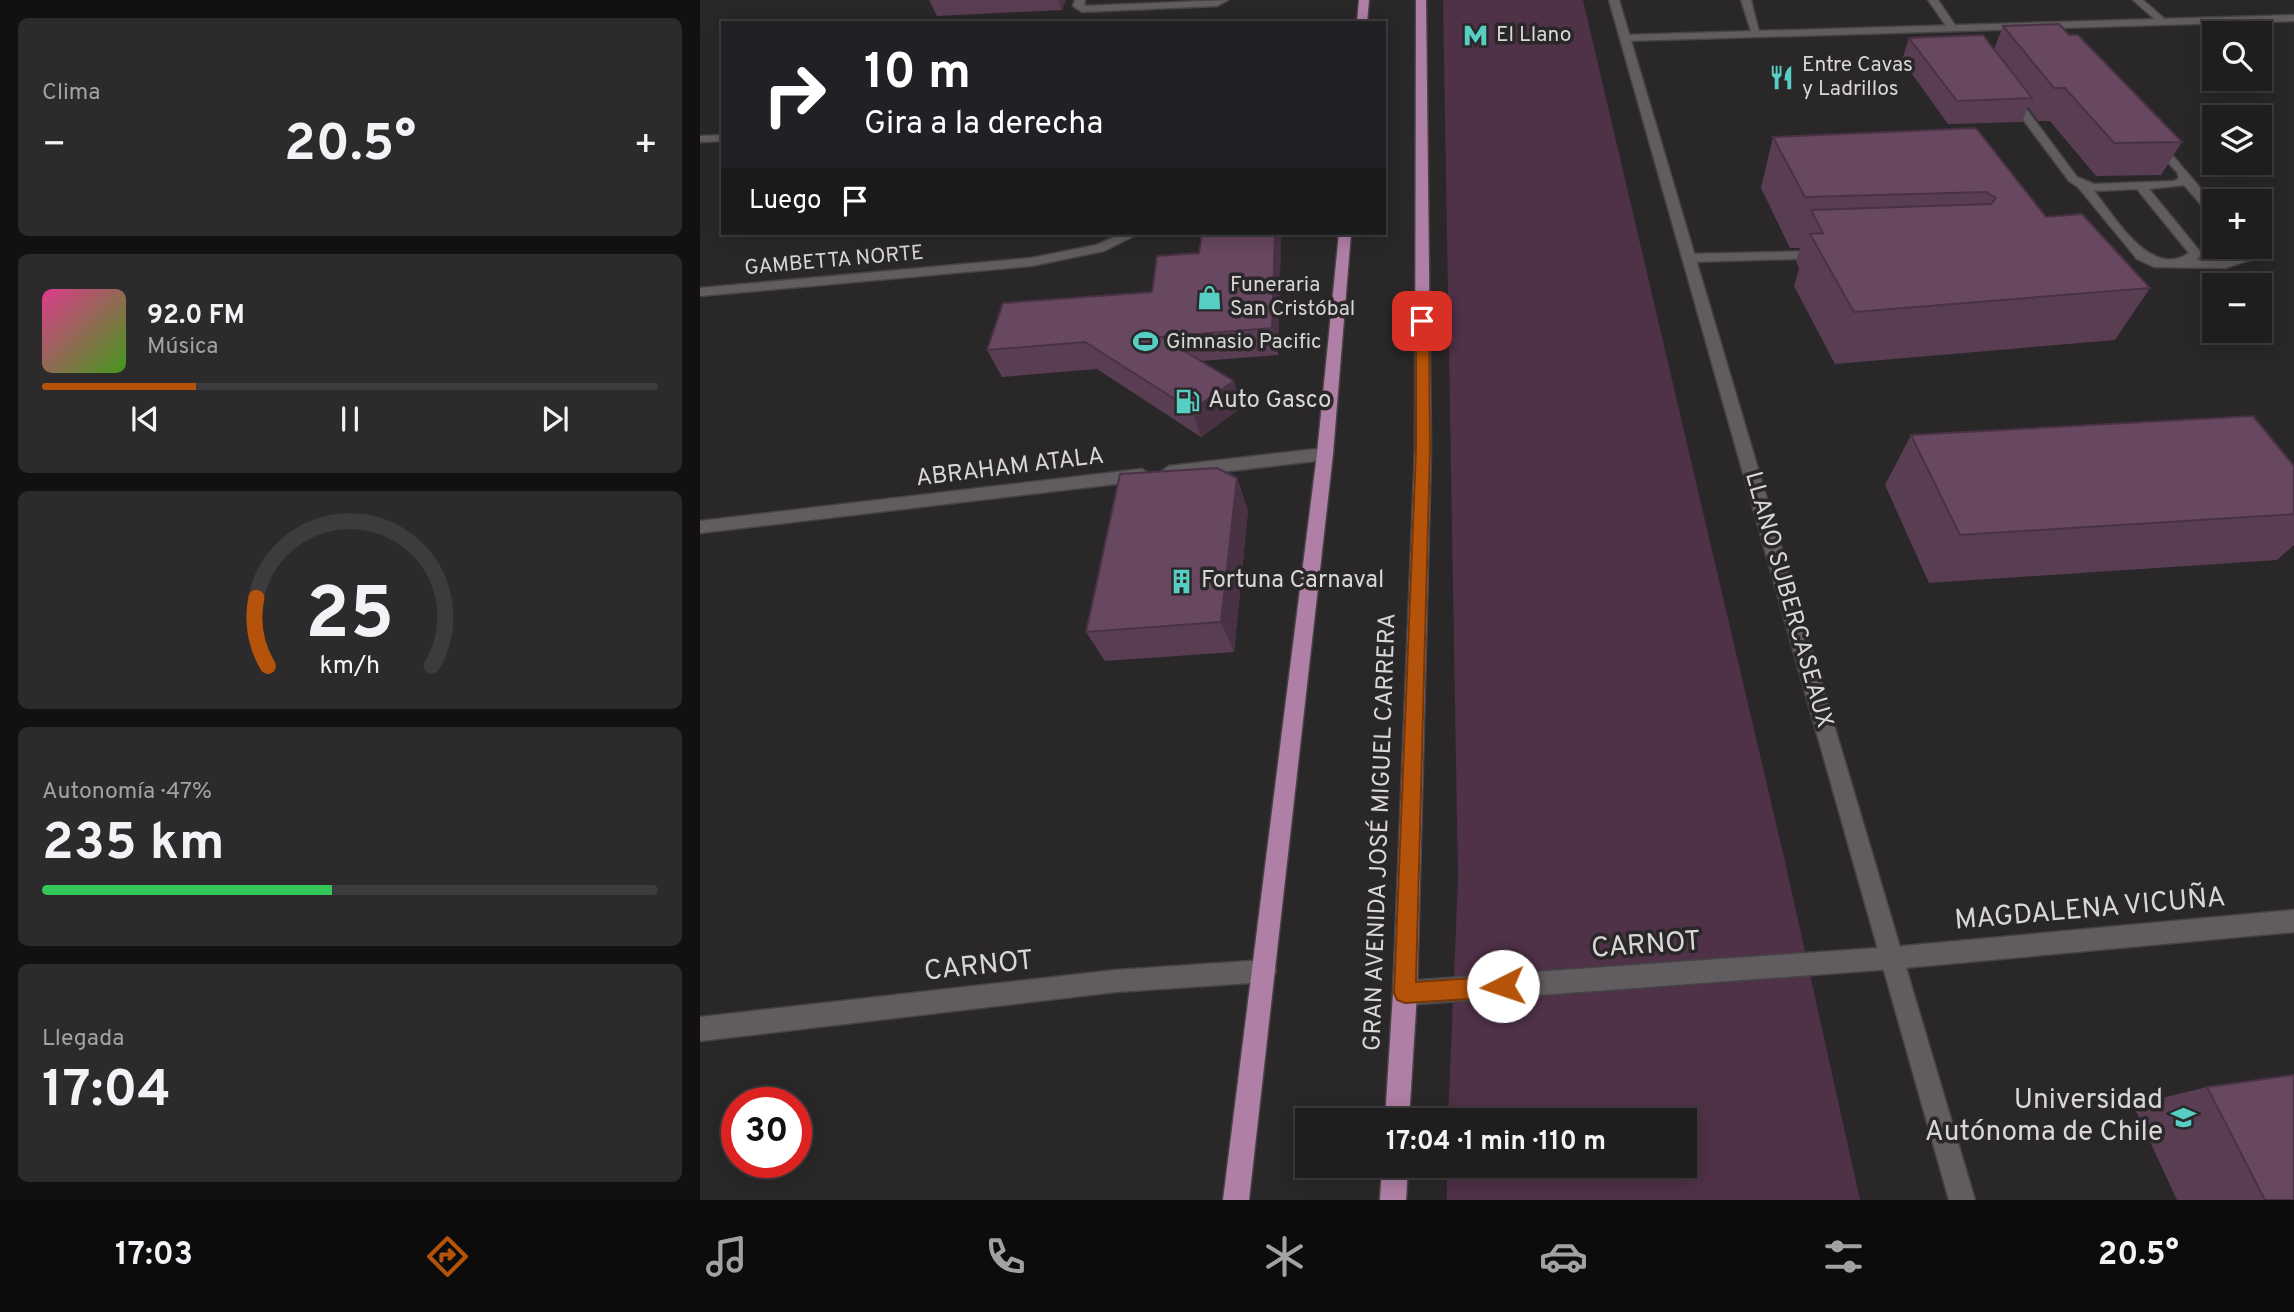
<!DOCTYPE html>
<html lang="es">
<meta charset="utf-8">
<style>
body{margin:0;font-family:Overpass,sans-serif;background:#2d2a2c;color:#f1f3f6;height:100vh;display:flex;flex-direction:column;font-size:26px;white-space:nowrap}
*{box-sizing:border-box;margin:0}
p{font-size:23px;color:#a2a2a4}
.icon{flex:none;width:38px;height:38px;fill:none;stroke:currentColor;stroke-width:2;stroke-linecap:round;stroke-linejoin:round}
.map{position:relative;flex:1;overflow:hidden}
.drawer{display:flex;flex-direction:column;gap:18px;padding:18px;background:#121011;width:700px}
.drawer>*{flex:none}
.guide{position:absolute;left:21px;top:21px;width:665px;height:214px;border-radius:0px;box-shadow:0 4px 18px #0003,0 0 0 2px #3d3b3d;background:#202124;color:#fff;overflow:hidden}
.fabs{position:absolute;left:1502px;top:21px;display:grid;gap:14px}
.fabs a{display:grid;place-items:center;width:70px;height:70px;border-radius:0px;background:#201d1f;box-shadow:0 4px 18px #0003,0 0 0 2px #3d3b3d;font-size:35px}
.speed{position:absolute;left:21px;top:1087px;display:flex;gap:14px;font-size:35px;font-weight:700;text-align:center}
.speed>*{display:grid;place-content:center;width:91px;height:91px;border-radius:50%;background:#201d1f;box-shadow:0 4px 18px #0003,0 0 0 2px #3d3b3d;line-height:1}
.speed .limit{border:10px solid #d22;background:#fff;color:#111}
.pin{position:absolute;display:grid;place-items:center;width:60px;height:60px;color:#fff;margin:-30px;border-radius:14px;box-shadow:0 4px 10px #0006}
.me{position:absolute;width:77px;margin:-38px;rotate:266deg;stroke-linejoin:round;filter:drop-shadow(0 0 5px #0008)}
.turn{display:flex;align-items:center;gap:24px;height:147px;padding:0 28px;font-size:32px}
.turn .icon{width:91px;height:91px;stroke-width:2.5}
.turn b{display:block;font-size:49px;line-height:60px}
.then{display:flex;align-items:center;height:66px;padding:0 28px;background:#0003;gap:14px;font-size:26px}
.big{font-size:52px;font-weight:700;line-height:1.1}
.drawer .card{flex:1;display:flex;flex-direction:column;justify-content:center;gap:10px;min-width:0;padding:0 24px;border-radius:10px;background:#2d2a2c}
.drawer .dial{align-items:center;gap:0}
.dial svg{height:182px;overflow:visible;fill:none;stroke:#3d3b3d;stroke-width:7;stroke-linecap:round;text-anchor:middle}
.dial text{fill:#f1f3f6;stroke:none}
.song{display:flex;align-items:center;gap:21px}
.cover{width:84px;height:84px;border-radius:10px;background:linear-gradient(135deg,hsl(330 70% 55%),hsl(100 70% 35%))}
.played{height:7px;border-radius:4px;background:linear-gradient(90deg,#b45309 25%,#3d3b3d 25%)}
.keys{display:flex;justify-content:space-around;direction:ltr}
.heat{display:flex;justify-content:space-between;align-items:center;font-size:38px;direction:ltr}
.charge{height:10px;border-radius:5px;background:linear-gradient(90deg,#34c759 47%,#3d3b3d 0)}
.trip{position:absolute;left:595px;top:1108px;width:402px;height:70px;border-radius:0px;background:#201d1f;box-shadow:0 4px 18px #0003,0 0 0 2px #3d3b3d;font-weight:700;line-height:70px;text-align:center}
.dock{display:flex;height:112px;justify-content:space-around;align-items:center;background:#0d0c0c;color:#a2a2a4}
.dock .icon{width:49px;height:49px}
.dock .selected{color:#b45309}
.dock b{font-size:32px;color:#f1f3f6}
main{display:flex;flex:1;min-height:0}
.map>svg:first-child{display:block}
.green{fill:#4f3148}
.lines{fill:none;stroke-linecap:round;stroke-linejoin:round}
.service-casing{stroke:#454345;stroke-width:3}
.minor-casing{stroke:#454345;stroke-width:3}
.tertiary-casing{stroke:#454345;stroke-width:3}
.primary-casing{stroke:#454345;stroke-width:3}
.service{fill:#605c5f;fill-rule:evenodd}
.minor{fill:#605c5f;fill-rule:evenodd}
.tertiary{fill:#605c5f;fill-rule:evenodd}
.primary{fill:#b07fa5;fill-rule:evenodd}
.wall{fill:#593d53}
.shaded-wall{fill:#493244}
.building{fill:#684761;stroke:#493244;stroke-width:2}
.route{fill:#b45309;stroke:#753606;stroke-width:2}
.labels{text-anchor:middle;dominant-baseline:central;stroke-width:7;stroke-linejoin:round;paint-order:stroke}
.far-poi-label{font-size:21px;fill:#d8d6d7;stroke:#2a2729;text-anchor:start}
.far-street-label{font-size:21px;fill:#d8d6d7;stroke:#2a2729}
.poi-label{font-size:24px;fill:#d8d6d7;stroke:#2a2729;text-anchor:start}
.street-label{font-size:24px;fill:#d8d6d7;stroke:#2a2729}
.near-street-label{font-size:28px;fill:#d8d6d7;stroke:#2a2729}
.near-poi-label{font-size:28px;fill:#d8d6d7;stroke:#2a2729;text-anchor:end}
</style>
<main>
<section class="drawer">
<div class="card"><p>Clima</p>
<div class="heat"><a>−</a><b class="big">20.5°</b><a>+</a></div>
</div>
<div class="card">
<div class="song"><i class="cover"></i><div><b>92.0 FM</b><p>Música</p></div></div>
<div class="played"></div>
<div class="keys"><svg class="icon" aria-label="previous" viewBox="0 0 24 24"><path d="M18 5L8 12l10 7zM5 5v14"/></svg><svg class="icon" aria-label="pause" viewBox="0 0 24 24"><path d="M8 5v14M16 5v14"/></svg><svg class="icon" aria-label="next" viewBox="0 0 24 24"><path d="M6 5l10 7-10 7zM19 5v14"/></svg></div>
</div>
<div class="card dial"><svg viewBox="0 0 100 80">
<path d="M14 69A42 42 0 1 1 86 69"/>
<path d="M14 69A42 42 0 0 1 9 39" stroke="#b45309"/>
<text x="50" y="56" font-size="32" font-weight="700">25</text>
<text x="50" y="72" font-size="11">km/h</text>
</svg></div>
<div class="card"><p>Autonomía · 47%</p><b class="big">235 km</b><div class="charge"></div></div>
<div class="card"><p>Llegada</p><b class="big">17:04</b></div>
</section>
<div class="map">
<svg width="1594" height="1200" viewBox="0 0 1594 1200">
<rect width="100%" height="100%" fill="#2a2729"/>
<path class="green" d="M 743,0 L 883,0 L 1086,866 L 1160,1200 L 747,1200 L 747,1166 L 985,1166 L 985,1120 L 748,1120 L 758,879 Z"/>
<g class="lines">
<defs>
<path id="service" d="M 375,0 L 385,0 L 384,6 L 528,0 L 517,6 L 382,12 L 373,6 Z
M 1041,0 L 1051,0 L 1060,36 L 1052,34 Z
M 1228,0 L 1238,0 L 1257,28 L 1255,30 L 1249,30 Z
M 1433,0 L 1443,0 L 1467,21 L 1459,23 Z
M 1307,94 L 1315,94 L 1377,177 L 1394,184 L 1474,181 L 1479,178 L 1477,172 L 1449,143 L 1459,141 C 1479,161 1495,183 1514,204 L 1514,216 L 1510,215 L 1484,185 L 1449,189 L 1502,254 L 1496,260 L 1525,260 L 1541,257 L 1538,247 L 1550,247 L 1553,259 L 1525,268 L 1454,267 L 1437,259 L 1378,187 L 1369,181 L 1307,98 ZM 1437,189 L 1489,253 C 1451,280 1415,217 1394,191 Z
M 1122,251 L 1126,252 L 1126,258 L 989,262 L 983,258 L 989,254 Z"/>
<path id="minor" d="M 1594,15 L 1594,21 L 925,41 L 920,38 L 925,35 Z
M 23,135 L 23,141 L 0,142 L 0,136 Z
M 424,233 L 440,233 L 404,251 L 331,266 L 0,296 L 0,288 L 331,258 L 396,245 Z
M 625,448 L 633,454 L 625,460 L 469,478 L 461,472 L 469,466 Z
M 442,469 L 450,475 L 442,481 L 0,533 L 0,521 Z
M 1594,910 L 1594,932 L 1192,969 L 705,1005 L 697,1001 L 693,993 L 697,985 L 705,981 L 1192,947 Z
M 565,960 L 573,963 L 576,971 L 573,979 L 565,982 L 416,992 L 0,1041 L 0,1017 L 416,970 Z"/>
<path id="tertiary" d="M 909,0 L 919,0 L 1275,1200 L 1249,1200 Z"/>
<path id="primary" d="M 659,0 L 669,0 L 667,23 L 657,23 Z
M 716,0 L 726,0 L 731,450 L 717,993 L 709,1120 L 685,1120 L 693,993 L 715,450 Z
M 639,233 L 651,233 L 633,454 L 549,1200 L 523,1200 L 617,454 Z
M 682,1166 L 708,1166 L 706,1200 L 680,1200 Z"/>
</defs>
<use href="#service" class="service-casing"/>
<use href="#minor" class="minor-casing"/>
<use href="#tertiary" class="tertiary-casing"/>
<use href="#primary" class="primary-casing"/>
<use href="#service" class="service"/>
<use href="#minor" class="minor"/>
<use href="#tertiary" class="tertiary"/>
<use href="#primary" class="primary"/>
</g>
<path class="wall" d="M 229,0 L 366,0 L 362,10 L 237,16 Z
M 1303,26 L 1369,35 L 1482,142 L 1461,175 L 1396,176 L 1350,121 L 1338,121 L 1328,107 L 1322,122 L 1248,124 L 1202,60 L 1209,38 L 1294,49 Z
M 1276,128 L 1346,217 L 1450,288 L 1415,340 L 1135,364 L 1094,286 L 1099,269 L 1096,261 L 1100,248 L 1090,248 L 1061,188 L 1073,137 Z
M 502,233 L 581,233 L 578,355 L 501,361 L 534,381 L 542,407 L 501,437 L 397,369 L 302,377 L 287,350 L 452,292 L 499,253 Z
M 1211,435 L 1594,466 L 1594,545 L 1577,560 L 1229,583 L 1185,485 Z
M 537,478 L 548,511 L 534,652 L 405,661 L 386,632 Z
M 1507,1087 L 1594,1200 L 1477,1200 L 1433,1105 Z"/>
<path class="shaded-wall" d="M 358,0 L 366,0 L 362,10 Z
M 575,233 L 581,233 L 578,355 L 572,328 Z
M 534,381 L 542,407 L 501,437 L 492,410 Z
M 537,478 L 548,511 L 534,652 L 521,622 Z"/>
<path class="building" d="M 1359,24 L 1369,35 L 1378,35 L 1482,142 L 1414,143 L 1365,88 L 1354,88 L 1303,26 Z
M 1283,35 L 1332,98 L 1257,101 L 1209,38 Z
M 1276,128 L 1346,217 L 1382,214 L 1450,288 L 1154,312 L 1110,234 L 1123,233 L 1111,210 L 1291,204 L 1296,198 L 1286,192 L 1105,197 L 1073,137 Z
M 502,233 L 575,233 L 572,328 L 461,337 L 534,381 L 492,410 L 385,342 L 287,350 L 303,303 L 452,292 L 457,256 L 499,253 Z
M 1553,416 L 1594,466 L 1594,514 L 1260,535 L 1211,435 Z
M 517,468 L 537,478 L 521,622 L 386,632 L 420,474 Z
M 1594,1075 L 1594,1200 L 1565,1200 L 1507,1087 Z"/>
<path class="route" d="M 722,318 L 729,321 L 730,450 L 716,982 L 803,976 L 811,979 L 814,986 L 811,994 L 803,997 L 705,1003 L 697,1000 L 694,993 L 716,450 L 716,321 Z"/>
<defs>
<symbol id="metro-bare" viewBox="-9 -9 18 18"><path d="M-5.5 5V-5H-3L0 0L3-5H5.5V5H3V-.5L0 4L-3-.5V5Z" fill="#56cec3" stroke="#2a2729" stroke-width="2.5" paint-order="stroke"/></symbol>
<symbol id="restaurant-bare" viewBox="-9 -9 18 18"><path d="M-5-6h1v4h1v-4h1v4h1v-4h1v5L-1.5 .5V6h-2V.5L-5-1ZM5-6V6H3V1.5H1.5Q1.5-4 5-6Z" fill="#56cec3" stroke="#2a2729" stroke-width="2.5" paint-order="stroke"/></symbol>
<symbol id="shop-bare" viewBox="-9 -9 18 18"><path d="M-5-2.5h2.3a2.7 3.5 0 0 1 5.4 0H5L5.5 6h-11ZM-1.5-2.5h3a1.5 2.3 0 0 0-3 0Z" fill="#56cec3" stroke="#2a2729" stroke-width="2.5" paint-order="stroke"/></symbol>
<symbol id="stadium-bare" viewBox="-9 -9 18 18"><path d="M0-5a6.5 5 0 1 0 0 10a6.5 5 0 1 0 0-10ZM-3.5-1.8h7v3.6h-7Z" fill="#56cec3" stroke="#2a2729" stroke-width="2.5" paint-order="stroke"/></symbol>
<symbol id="fuel-bare" viewBox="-9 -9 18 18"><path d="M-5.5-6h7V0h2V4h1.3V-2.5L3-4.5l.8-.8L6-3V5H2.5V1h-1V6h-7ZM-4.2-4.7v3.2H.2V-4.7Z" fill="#56cec3" stroke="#2a2729" stroke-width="2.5" paint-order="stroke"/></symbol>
<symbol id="building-bare" viewBox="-9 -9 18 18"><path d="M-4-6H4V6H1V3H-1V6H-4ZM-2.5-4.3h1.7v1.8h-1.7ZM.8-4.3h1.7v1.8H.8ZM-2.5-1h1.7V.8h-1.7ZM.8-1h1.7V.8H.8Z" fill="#56cec3" stroke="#2a2729" stroke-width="2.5" paint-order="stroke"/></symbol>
<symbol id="university-bare" viewBox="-9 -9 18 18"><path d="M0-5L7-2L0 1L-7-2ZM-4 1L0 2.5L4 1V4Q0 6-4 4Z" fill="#56cec3" stroke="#2a2729" stroke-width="2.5" paint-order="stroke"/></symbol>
</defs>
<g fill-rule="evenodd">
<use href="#metro-bare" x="758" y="18" width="35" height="35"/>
<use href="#restaurant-bare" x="1064" y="60" width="35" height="35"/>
<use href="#shop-bare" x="492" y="280" width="35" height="35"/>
<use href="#stadium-bare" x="428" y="324" width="35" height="35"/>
<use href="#fuel-bare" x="470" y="384" width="35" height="35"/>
<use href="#building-bare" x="464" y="564" width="35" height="35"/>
<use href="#university-bare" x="1466" y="1100" width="35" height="35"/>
</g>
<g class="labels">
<g class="far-poi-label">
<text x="796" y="35">El Llano</text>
<text x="1102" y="65">Entre Cavas<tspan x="1102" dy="24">y Ladrillos</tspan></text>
<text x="530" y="285">Funeraria<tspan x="530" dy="24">San Cristóbal</tspan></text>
<text x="466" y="342">Gimnasio Pacific</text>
</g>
<g class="far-street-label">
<text transform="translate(134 261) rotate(-5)">GAMBETTA NORTE</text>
</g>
<g class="poi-label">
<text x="508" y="401">Auto Gasco</text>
<text x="501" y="581">Fortuna Carnaval</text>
</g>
<g class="street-label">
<text transform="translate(310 468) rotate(-7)">ABRAHAM ATALA</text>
<text transform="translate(1088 600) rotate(74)">LLANO SUBERCASEAUX</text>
<text transform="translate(681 832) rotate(-88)">GRAN AVENIDA JOSÉ MIGUEL CARRERA</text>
</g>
<g class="near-street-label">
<text transform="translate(1390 910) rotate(-5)">MAGDALENA VICUÑA</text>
<text transform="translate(946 946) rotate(-4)">CARNOT</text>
<text transform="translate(279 967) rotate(-6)">CARNOT</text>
</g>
<g class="near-poi-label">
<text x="1463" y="1101">Universidad<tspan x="1463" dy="32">Autónoma de Chile</tspan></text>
</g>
</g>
</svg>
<div class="fabs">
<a><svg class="icon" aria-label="search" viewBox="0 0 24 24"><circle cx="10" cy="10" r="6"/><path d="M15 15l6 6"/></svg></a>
<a><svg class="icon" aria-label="layers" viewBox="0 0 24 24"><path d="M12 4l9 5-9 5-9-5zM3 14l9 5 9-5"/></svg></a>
<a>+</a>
<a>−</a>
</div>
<div class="speed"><div class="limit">30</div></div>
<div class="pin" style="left:722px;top:321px;background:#d93025"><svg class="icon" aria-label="arrive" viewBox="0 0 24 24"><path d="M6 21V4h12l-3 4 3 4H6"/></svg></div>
<svg class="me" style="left:803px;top:986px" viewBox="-20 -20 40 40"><circle r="19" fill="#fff"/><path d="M0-13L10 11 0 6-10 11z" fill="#b45309"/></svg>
<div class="trip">17:04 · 1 min · 110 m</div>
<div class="guide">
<div class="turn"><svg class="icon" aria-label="right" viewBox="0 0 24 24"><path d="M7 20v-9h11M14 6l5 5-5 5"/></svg><div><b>10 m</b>Gira a la derecha</div></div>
<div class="then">Luego<svg class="icon" aria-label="arrive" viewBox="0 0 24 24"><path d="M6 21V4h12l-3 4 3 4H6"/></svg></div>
</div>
</div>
</main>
<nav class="dock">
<b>17:03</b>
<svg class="icon selected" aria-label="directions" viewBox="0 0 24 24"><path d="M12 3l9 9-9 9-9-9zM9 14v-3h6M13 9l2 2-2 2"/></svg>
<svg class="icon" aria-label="music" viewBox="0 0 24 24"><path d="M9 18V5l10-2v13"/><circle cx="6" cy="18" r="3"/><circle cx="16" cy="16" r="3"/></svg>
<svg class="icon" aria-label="phone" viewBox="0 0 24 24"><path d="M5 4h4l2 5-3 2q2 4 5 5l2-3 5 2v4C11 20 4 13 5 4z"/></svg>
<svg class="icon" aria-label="climate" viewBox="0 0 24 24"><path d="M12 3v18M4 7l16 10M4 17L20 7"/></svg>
<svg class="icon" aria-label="car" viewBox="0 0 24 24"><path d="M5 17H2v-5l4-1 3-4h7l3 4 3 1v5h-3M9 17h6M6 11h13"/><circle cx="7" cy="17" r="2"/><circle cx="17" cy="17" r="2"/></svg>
<svg class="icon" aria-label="filters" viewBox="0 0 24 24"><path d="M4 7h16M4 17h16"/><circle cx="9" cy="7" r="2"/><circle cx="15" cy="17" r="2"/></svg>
<b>20.5°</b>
</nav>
